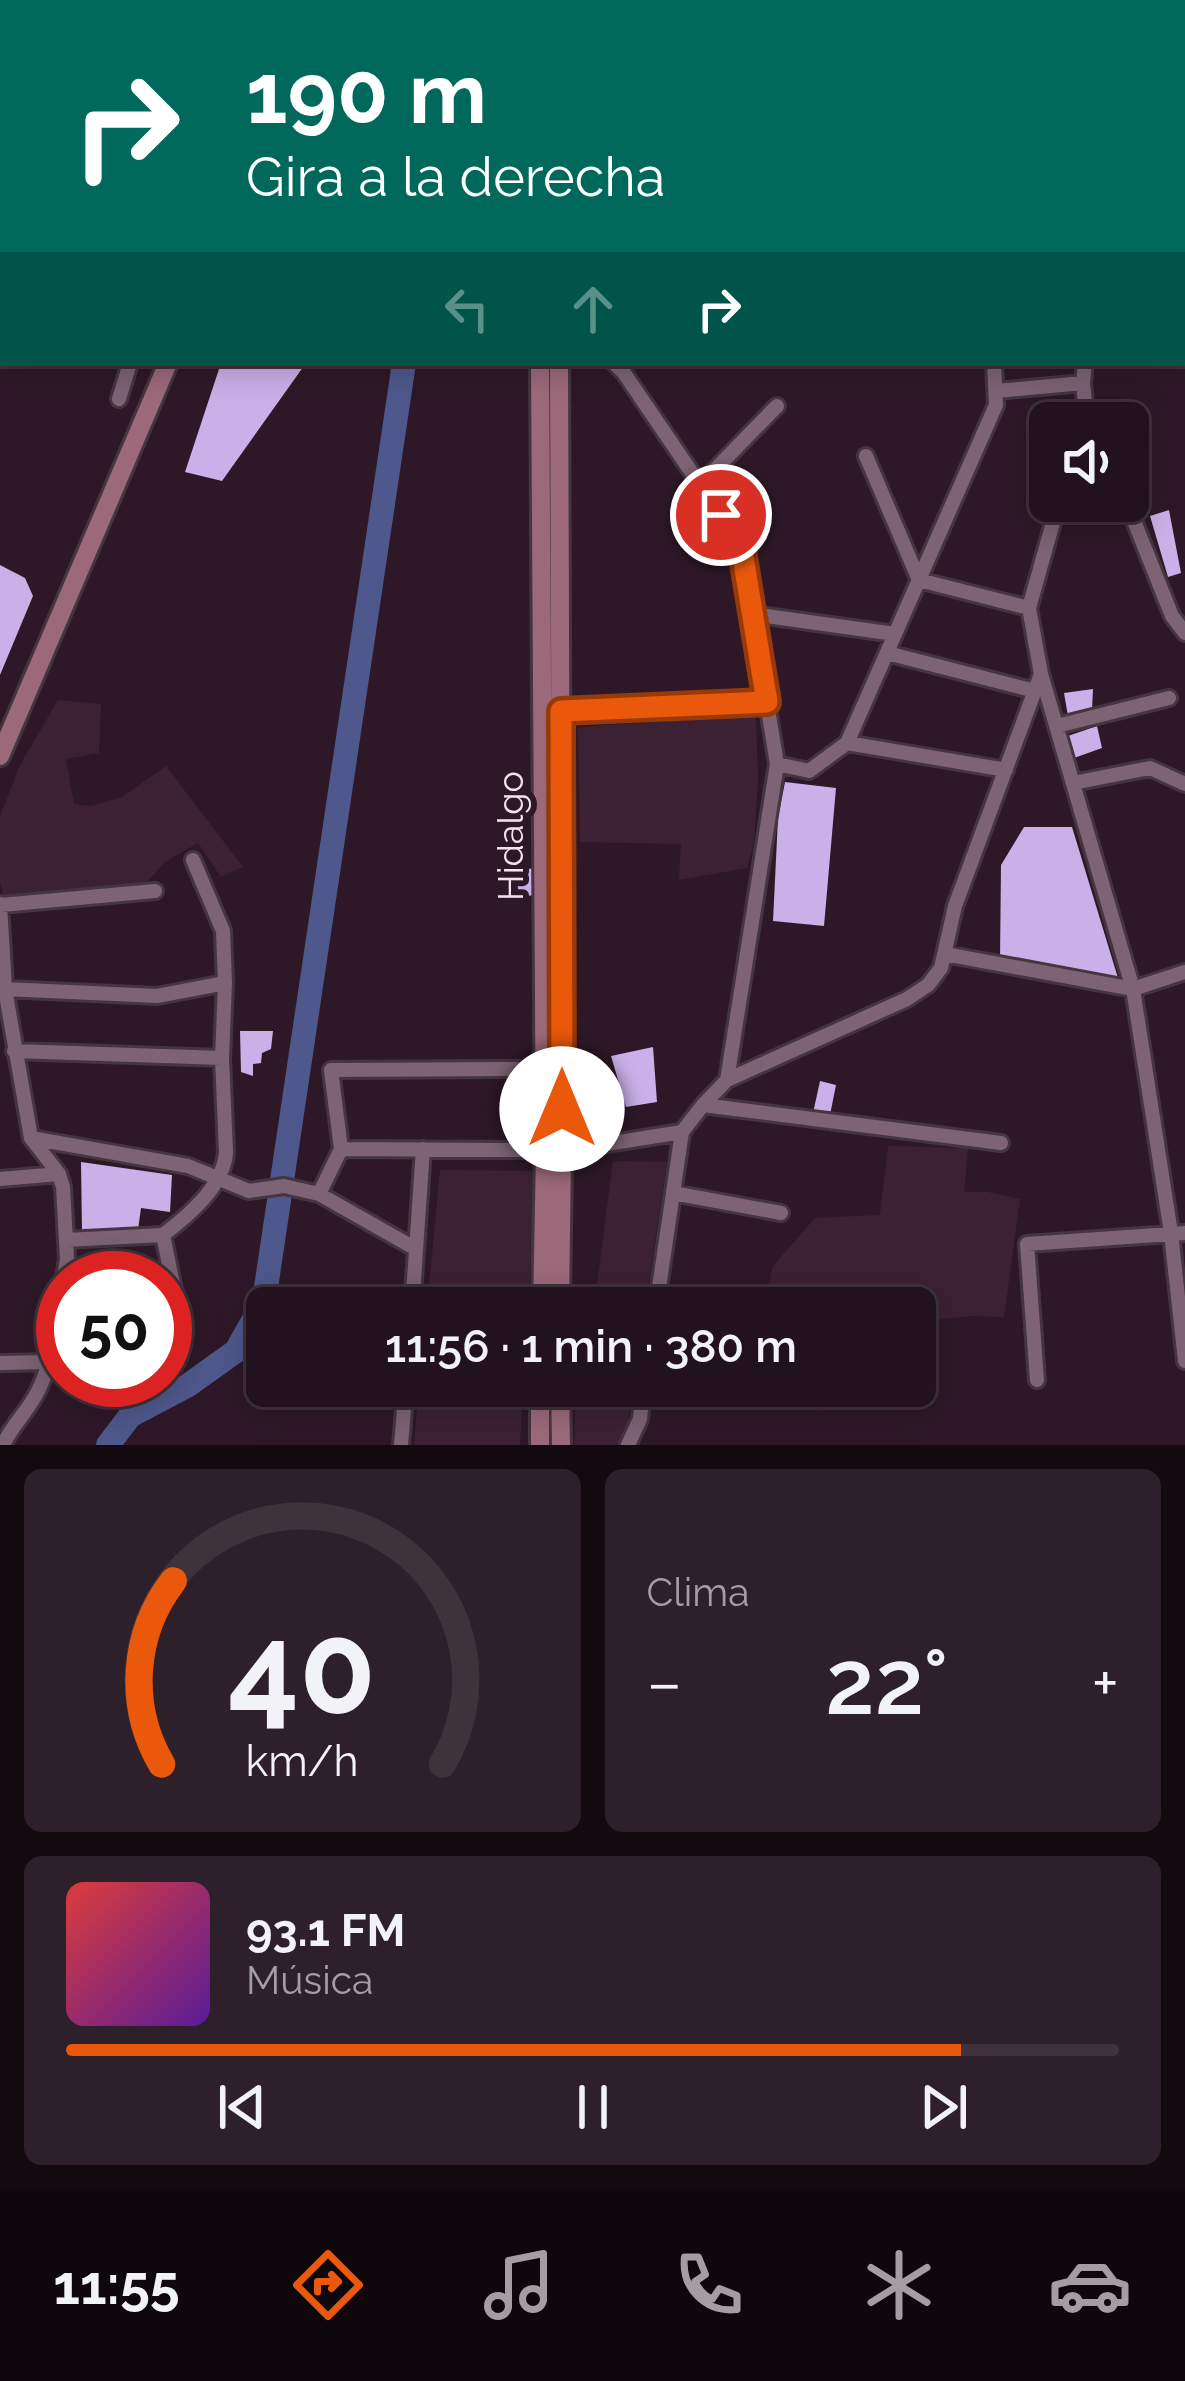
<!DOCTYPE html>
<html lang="es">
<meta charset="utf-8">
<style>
body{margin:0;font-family:Raleway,sans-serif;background:#2e202a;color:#f1f3f6;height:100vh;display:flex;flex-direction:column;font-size:45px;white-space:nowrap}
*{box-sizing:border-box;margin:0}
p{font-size:39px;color:#a29ea4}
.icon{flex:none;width:66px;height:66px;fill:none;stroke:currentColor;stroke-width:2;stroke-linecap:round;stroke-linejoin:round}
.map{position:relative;height:1445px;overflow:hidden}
.sheet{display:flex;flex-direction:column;gap:24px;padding:24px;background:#130a10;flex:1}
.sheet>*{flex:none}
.banner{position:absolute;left:0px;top:0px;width:1185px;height:366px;box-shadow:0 6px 30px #0003,0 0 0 3px #3f323b;background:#00695c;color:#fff;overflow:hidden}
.buttons{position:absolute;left:1029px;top:402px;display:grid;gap:24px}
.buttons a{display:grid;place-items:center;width:120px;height:120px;border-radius:18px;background:#22121d;box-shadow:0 6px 30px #0003,0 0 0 3px #3f323b;font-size:60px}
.speed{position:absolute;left:36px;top:1251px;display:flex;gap:24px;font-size:60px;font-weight:700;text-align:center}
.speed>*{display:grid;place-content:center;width:156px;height:156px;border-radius:50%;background:#22121d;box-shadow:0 6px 30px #0003,0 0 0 3px #3f323b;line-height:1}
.speed .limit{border:18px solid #d22;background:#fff;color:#111}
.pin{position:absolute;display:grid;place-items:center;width:102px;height:102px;color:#fff;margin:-51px;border:6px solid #fff;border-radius:50%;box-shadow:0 3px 12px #0007}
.me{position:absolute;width:132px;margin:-66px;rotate:0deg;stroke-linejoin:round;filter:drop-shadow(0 0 9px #0008)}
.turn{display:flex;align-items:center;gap:42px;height:252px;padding:0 48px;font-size:54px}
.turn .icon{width:156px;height:156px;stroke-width:2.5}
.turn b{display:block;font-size:84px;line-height:102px}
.lanes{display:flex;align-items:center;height:114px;padding:0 48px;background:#0003;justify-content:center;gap:60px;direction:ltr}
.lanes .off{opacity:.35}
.big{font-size:90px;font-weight:600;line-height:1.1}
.sheet .widget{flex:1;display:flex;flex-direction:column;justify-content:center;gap:18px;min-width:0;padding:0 42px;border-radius:18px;background:#2e202a}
.sheet .dial{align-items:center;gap:0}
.dial svg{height:312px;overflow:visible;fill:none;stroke:#3f323b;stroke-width:7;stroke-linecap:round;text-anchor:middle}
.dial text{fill:#f1f3f6;stroke:none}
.song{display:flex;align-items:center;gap:36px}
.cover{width:144px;height:144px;border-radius:18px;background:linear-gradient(135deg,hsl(0 70% 55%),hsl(270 70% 35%))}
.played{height:12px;border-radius:6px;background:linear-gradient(90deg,#ea580c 85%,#3f323b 85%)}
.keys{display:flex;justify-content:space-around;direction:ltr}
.heat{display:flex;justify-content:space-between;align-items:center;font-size:66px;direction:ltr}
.sheet .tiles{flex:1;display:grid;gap:24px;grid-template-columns:1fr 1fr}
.widget:last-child{grid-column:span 2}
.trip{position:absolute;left:246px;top:1287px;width:690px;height:120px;border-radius:18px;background:#22121d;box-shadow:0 6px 30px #0003,0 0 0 3px #3f323b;font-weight:600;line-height:120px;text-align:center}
.tabs{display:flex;height:192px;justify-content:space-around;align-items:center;background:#0e070c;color:#a29ea4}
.tabs .icon{width:84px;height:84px}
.tabs .selected{color:#ea580c}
.tabs b{font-size:54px;color:#f1f3f6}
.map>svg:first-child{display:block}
.built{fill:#3c2134}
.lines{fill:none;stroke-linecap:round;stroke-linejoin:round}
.river{stroke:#4e588c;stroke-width:24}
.building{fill:#caafe8}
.minor-casing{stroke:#453540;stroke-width:20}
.secondary-casing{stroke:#453540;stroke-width:24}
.minor{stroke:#7d6374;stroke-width:14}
.secondary{stroke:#9b697a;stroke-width:18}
.route-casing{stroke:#983908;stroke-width:30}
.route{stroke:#ea580c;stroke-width:21}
.labels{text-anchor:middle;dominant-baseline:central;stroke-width:12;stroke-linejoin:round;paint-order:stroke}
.street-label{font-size:36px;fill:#f1e2eb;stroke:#2e1827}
</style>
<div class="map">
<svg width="1185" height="1445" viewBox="0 0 1185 1445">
<rect width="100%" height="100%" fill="#2e1827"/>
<path class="built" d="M 58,700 L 101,704 L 99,753 L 66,759 L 74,804 L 91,806 L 122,797 L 166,766 L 243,867 L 221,877 L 198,843 L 165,862 L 145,884 L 4,901 L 0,881 L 0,816 L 20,765 Z
M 756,715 L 758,779 L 754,843 L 747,868 L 679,880 L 681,844 L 580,842 L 578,727 Z
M 888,1146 L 968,1148 L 964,1192 L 988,1192 L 1020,1199 L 1004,1317 L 971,1316 L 924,1321 L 923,1363 L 915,1363 L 915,1308 L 764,1308 L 773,1266 L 815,1218 L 880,1215 Z
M 613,1161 L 667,1162 L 645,1308 L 594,1308 Z
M 440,1170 L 536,1171 L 528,1308 L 427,1308 Z
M 419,1386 L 523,1386 L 520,1445 L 414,1445 Z
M 576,1386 L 633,1386 L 627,1430 L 621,1445 L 574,1445 Z
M 750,1386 L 880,1386 L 873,1398 L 826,1400 L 824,1411 L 748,1400 Z"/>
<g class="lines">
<path class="river" d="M 502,3 L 504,0
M 108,1445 L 130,1416 L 187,1386 L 236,1351 L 264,1301 L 404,363"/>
</g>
<path class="building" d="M 221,363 L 306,363 L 222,481 L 185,472 Z
M 1169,510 L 1181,573 L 1168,577 L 1150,516 Z
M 0,565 L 25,578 L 33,596 L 0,675 Z
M 1093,689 L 1092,710 L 1068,716 L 1064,693 Z
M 1097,726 L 1102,748 L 1074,758 L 1068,736 Z
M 785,782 L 836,788 L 824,926 L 773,921 L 778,818 Z
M 1024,827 L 1072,827 L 1118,978 L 1000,959 L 1001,865 Z
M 534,868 L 535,895 L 519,897 L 516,871 Z
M 240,1031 L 273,1031 L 271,1049 L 262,1053 L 261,1063 L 253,1064 L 253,1076 L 241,1072 Z
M 653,1047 L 657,1102 L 626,1107 L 611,1056 Z
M 820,1081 L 836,1085 L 830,1115 L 813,1113 Z
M 81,1162 L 172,1175 L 170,1212 L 141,1208 L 138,1230 L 82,1232 Z"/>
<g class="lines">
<defs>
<path id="minor" d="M 182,3 L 182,0
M 585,3 L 590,0
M 614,363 L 624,373 L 741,545 L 777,764 L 727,1080
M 1085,363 L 1083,383 L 1087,423
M 996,391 L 1083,383
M 119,399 L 130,363
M 866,456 L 919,580 L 1029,608
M 700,485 L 777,406
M 1059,501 L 1029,608 L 1041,674 L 1133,989 L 1171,1233 L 1185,1361
M 1126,501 L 1172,616 L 1185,633
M 752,614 L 895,634
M 887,653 L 1035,691
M 556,711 L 767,702
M 1057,726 L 1169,698
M 847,743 L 1006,770
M 777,764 L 809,771 L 847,743 L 996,405 L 994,363
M 1073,783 L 1150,768 L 1185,784
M 0,904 L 5,989 L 31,1138 L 59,1174 L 63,1187 L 67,1259 L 64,1278
M 1,905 L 155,891
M 945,954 L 1133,989 L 1185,972
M 5,989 L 157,996 L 225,983
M 14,1051 L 222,1058
M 703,1105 L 1001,1143
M 31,1138 L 188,1166 L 249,1191 L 284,1186 L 319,1194 L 416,1249
M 341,1149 L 523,1150
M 556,1152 L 682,1132
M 0,1179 L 59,1174
M 673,1193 L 781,1213
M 319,1194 L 341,1149 L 331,1070 L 519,1069
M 66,1240 L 163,1235
M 177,1304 L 163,1235 C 189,1215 224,1186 226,1152 L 222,1058 L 225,983 L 223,931 L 193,860
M 412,1308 L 423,1149
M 656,1308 L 682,1132 L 703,1105 L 727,1080 L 907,999 L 928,985 L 941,968 L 955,906 L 1041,674
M 0,1363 L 48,1362
M 1037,1380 L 1027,1244 L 1185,1233
M 3,1445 C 12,1425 30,1409 39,1389 C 54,1358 58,1321 63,1287
M 401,1445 L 406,1386
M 628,1445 L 640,1419 L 644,1386"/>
<path id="secondary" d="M 465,0 L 466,3
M 483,0 L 484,3
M 323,3 L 324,0
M 540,363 L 545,1154 L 542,1308
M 559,363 L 562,1152 L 560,1308
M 0,756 L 168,363
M 560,1386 L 561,1445
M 540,1445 L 540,1386"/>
</defs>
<use href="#minor" class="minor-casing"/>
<use href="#secondary" class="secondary-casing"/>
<use href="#minor" class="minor"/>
<use href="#secondary" class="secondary"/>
</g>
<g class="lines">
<defs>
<path id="route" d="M 562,1109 L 561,711 L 767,702 L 741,545 L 721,515"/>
</defs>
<use href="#route" class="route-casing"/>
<use href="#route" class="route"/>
</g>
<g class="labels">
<g class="street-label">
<text transform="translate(510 836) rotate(-90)">Hidalgo</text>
</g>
</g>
</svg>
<div class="buttons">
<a><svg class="icon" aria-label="sound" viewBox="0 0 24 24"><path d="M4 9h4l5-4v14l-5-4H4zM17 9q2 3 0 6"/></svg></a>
</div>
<div class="speed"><div class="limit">50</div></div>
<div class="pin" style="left:721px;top:515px;background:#d93025"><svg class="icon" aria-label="arrive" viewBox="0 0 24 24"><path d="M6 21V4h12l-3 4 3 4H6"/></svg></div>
<svg class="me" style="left:562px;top:1109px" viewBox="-20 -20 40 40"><circle r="19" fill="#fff"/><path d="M0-13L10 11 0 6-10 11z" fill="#ea580c"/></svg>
<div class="trip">11:56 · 1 min · 380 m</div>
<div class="banner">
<div class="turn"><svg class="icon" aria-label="right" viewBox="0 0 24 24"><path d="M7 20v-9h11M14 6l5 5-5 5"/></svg><div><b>190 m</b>Gira a la derecha</div></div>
<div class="lanes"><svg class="icon off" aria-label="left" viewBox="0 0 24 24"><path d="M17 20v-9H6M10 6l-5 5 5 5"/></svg><svg class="icon off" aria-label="ahead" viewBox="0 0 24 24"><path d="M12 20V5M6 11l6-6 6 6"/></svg><svg class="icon" aria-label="right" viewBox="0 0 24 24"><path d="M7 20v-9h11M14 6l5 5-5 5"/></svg></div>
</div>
</div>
<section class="sheet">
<div class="tiles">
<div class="widget dial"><svg viewBox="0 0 100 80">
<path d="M14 69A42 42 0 1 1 86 69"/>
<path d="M14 69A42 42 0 0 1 17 22" stroke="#ea580c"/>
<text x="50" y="56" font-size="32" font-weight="700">40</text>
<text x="50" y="72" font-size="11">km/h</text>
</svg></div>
<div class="widget"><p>Clima</p>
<div class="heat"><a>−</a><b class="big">22°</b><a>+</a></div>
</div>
<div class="widget">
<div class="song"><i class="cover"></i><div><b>93.1 FM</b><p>Música</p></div></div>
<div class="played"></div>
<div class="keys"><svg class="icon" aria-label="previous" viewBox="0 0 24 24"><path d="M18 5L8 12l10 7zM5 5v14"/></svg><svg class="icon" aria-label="pause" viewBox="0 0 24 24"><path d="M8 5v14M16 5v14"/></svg><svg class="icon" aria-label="next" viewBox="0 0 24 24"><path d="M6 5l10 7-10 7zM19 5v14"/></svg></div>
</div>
</div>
</section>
<nav class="tabs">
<b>11:55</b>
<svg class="icon selected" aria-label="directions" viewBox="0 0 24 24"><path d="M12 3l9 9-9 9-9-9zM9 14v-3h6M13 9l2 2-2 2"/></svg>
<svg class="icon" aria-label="music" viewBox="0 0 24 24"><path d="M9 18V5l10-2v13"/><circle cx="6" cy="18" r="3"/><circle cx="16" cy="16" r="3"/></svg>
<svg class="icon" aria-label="phone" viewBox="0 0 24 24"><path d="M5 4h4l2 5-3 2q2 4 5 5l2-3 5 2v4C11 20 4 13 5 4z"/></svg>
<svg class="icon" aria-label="climate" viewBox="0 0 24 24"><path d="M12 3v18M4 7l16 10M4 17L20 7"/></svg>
<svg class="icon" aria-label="car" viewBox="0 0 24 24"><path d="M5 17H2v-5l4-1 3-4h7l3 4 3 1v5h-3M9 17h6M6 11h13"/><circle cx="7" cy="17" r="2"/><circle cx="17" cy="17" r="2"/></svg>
</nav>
